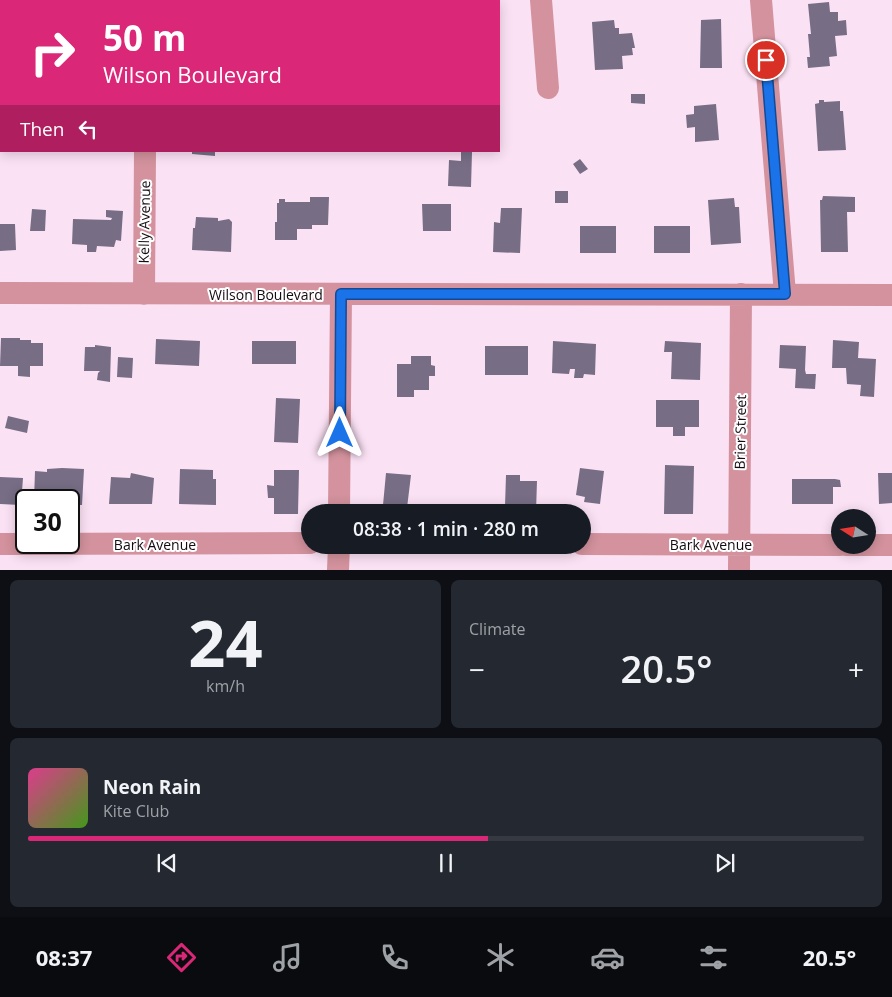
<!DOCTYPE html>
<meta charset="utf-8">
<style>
body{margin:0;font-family:"Open Sans",sans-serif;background:#242831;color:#f1f3f6;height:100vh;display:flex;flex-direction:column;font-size:19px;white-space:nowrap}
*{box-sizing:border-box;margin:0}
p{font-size:16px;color:#9ea1a6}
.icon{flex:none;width:28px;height:28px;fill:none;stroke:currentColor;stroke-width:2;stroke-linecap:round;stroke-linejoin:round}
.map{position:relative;height:570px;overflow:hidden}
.panel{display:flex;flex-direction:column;gap:10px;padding:10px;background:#0d0f14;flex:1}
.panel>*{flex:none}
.hud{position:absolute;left:0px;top:0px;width:500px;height:152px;box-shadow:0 2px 12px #0003;background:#db2777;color:#fff;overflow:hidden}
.needle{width:32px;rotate:282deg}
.fabs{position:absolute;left:831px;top:509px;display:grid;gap:10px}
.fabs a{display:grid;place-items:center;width:45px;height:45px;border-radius:50%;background:#171b24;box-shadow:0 2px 12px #0003;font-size:25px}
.speed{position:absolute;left:15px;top:489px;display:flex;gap:10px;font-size:25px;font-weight:700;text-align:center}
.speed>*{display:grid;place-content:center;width:65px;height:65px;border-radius:50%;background:#171b24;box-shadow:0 2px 12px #0003;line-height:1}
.speed .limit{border:2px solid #111;border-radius:8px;background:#fff;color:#111}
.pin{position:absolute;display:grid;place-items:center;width:42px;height:42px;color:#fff;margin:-21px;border:2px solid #fff;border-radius:50%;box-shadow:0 1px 5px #0007}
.me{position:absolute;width:55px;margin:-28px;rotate:0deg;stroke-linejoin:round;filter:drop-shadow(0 0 4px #0008)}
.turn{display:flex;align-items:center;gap:18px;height:105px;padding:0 20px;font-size:22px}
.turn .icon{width:65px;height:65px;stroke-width:2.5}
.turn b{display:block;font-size:35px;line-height:42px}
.then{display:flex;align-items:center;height:48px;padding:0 20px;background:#0003;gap:10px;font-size:19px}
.big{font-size:38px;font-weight:600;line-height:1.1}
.panel .widget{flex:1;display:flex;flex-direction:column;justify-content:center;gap:8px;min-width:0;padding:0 18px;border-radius:8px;background:#242831}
.panel .dial{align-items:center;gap:0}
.dial b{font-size:65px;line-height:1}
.song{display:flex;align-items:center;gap:15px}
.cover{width:60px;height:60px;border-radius:8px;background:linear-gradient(135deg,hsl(330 70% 55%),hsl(100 70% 35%))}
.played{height:5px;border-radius:2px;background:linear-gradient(90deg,#db2777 55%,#363941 55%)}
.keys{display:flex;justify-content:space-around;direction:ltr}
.heat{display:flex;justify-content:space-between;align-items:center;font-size:28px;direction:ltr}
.panel .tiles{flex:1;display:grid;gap:10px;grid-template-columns:1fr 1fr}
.widget:last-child{grid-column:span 2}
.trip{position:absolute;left:301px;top:504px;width:290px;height:50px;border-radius:25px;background:#171b24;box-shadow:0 2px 12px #0003;font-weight:600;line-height:50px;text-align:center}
.tab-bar{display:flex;height:80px;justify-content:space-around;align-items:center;background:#090b0e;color:#9ea1a6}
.tab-bar .icon{width:35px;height:35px}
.tab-bar .current{color:#db2777}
.tab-bar b{font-size:22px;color:#f1f3f6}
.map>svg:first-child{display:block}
.building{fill:#776e86}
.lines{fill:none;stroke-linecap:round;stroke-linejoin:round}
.minor{stroke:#d3929d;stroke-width:22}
.route-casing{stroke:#114b97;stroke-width:12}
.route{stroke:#1a73e8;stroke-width:9}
.labels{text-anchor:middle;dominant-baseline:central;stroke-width:4;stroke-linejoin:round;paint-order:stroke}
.street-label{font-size:14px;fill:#140b12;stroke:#fff}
</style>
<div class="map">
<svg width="892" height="570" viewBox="0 0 892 570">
<rect width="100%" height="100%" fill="#fbe1f4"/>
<path class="building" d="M 829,2 L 830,12 L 838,12 L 838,21 L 846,20 L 847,35 L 835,36 L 837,56 L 829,57 L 830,66 L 808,68 L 807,57 L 810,57 L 808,34 L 811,34 L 808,4 Z
M 721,19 L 722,68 L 700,68 L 701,20 Z
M 614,20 L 615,28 L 619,28 L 619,34 L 632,33 L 635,48 L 632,48 L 633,55 L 622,56 L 623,69 L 595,70 L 592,22 Z
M 631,94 L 645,94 L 645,104 L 631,103 Z
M 819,100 L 824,100 L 824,102 L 840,101 L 840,111 L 843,111 L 846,150 L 818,151 L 815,104 L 819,103 Z
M 716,104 L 719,140 L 695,142 L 695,127 L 687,128 L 686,115 L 694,114 L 694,106 Z
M 192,151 L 215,151 L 215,156 L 192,154 Z
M 461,151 L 472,152 L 471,187 L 448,186 L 449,160 L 461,161 Z
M 580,159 L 588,169 L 580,174 L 573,164 Z
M 555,191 L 568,191 L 568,203 L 555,203 Z
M 823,196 L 855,197 L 855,212 L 847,212 L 848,252 L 821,252 L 820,200 L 822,200 Z
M 310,197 L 329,197 L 328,225 L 312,225 L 312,229 L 297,229 L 297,240 L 275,240 L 275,222 L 277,222 L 277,203 L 279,203 L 279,199 L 285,199 L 285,202 L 310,202 Z
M 734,198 L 735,207 L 739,207 L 741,243 L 711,245 L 708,200 Z
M 422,204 L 451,204 L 451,231 L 423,231 Z
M 501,208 L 522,208 L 520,253 L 493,252 L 494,222 L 500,223 Z
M 32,209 L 46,210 L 45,231 L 30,231 Z
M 106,210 L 123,211 L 121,241 L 116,240 L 114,247 L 97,246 L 96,252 L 87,252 L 87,245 L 72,244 L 73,219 L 111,220 L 112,218 L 106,217 Z
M 196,217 L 218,218 L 218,221 L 229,219 L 232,222 L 231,252 L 192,250 L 193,228 L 195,228 Z
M 0,224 L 15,224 L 16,250 L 0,251 Z
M 580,226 L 616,226 L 616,253 L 580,253 Z
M 654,226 L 690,226 L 690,253 L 654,253 Z
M 1,338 L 20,338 L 20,340 L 31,340 L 31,343 L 43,343 L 43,366 L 30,366 L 30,377 L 18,376 L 18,366 L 0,366 Z
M 156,339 L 200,341 L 199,366 L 155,364 Z
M 833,340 L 859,342 L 858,358 L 876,359 L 874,397 L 860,396 L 861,385 L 847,384 L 846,368 L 832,368 Z
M 252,341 L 296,341 L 296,364 L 252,364 Z
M 553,341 L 596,344 L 595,375 L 584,374 L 583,378 L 574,378 L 575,369 L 570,369 L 569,374 L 552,373 Z
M 665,341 L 701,343 L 700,380 L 671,379 L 672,352 L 664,352 Z
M 95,345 L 111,347 L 110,382 L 97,380 L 98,373 L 100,371 L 84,371 L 85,347 L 95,347 Z
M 780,345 L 806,346 L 805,370 L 806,374 L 816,374 L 815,389 L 795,388 L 796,369 L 779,368 Z
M 485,346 L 528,346 L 528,375 L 485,375 Z
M 411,356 L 431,356 L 431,365 L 435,366 L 435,376 L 429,376 L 429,390 L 414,390 L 414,397 L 397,397 L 397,364 L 411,364 Z
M 118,357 L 133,358 L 132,378 L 117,377 Z
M 276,398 L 300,399 L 298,443 L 274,442 Z
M 656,400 L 699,400 L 699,427 L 685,427 L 685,436 L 673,436 L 673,427 L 656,427 Z
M 8,416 L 29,421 L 27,433 L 5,428 Z
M 665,465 L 694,466 L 693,514 L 664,514 Z
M 62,468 L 84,469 L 82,505 L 69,505 L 69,500 L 34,500 L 35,471 L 47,472 L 47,469 Z
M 580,468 L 604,471 L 600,504 L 584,502 L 585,497 L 576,495 Z
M 180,469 L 213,470 L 213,479 L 216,479 L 216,505 L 179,504 Z
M 274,470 L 299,470 L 298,514 L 274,514 L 274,498 L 268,498 L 267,485 L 274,486 Z
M 131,473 L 154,478 L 152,504 L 109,504 L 111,477 L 130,478 Z
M 386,473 L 411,475 L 407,508 L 383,505 Z
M 878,473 L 892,473 L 892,503 L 879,504 Z
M 506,475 L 520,475 L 520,481 L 537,481 L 536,512 L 518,512 L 518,507 L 505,506 Z
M 0,477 L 23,478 L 21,505 L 0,504 Z
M 792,479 L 835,479 L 840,480 L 841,487 L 833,487 L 833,504 L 792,504 Z"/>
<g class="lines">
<path class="minor" d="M 140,0 L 140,1
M 541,0 L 548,88
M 761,0 L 785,294
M 0,293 L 892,295
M 144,294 L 145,151
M 339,512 L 341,294
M 0,544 L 310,543
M 582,544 L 840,545
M 846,545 L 892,545
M 338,570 L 339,545
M 739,570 L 741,294"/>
</g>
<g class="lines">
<defs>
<path id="route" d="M 340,433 L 341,294 L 785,294 L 766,60"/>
</defs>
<use href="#route" class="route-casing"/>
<use href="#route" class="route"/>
</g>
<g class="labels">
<g class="street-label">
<text transform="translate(144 222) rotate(-89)">Kelly Avenue</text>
<text x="266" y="294">Wilson Boulevard</text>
<text transform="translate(740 432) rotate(-89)">Brier Street</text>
<text x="155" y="544">Bark Avenue</text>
<text x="711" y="544">Bark Avenue</text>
</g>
</g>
</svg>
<div class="fabs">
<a><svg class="needle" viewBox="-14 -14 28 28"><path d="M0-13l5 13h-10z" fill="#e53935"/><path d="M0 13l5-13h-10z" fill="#9ea1a6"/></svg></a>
</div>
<div class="speed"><div class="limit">30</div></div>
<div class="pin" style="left:766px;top:60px;background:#d93025"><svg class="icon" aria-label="arrive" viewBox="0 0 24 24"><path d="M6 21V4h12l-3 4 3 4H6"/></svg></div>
<svg class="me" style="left:340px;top:433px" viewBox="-20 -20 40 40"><path d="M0-17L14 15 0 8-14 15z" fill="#1a73e8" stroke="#fff" stroke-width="4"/></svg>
<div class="trip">08:38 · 1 min · 280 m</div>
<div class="hud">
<div class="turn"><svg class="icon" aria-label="right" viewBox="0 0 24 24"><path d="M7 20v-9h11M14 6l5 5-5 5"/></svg><div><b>50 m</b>Wilson Boulevard</div></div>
<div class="then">Then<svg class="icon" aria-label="left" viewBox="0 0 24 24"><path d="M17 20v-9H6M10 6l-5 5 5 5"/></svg></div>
</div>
</div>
<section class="panel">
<div class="tiles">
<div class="widget dial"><b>24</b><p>km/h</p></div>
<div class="widget"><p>Climate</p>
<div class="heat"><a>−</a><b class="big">20.5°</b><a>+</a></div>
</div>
<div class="widget">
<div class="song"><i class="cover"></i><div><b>Neon Rain</b><p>Kite Club</p></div></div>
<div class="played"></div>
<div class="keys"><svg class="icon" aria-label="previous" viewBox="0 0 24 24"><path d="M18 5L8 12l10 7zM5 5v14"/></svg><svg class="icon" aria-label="pause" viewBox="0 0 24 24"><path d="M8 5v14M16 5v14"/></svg><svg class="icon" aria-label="next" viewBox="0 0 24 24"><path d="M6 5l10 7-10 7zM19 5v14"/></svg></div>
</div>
</div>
</section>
<nav class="tab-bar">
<b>08:37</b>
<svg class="icon current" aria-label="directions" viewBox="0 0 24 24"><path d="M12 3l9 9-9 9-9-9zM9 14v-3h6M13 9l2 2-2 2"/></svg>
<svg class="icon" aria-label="music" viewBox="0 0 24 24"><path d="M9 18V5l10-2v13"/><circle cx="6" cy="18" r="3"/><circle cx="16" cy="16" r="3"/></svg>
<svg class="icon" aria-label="phone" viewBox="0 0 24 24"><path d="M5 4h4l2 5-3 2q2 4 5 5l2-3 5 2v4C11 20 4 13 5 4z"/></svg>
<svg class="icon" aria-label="climate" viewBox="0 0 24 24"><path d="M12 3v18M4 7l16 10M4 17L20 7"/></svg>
<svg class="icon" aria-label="car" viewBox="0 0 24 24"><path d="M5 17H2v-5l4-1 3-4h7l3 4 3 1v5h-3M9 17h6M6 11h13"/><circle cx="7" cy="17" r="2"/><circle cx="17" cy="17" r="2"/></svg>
<svg class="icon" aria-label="filters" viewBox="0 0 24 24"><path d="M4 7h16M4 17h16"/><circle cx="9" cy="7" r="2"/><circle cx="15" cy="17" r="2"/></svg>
<b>20.5°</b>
</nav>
